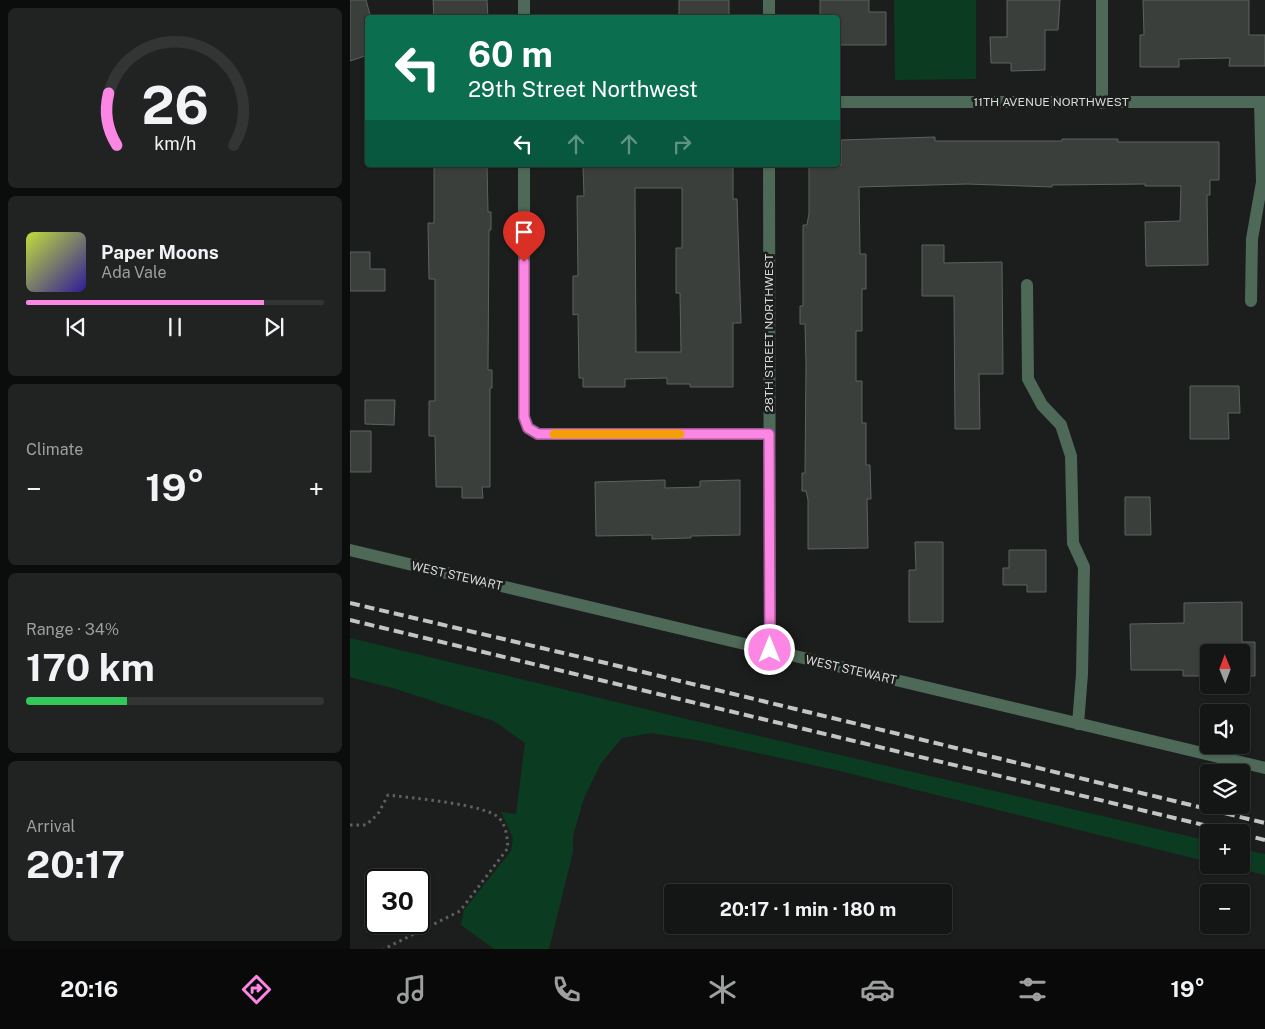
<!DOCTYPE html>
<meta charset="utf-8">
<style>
body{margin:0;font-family:"Public Sans",sans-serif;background:#212322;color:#f1f3f6;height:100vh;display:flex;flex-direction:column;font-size:19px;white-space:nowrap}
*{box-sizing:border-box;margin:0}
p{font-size:16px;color:#9d9fa0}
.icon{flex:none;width:28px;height:28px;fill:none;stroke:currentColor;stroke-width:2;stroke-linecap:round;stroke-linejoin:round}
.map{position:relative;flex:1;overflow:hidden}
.drawer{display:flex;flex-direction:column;gap:8px;padding:8px;background:#0b0c0c;width:350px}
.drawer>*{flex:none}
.hud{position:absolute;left:15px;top:15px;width:475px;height:152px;border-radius:5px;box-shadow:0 1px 4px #0004,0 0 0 1px #333534;background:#0b6e4f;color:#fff;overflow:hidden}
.needle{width:32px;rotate:359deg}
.fabs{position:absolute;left:850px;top:644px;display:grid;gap:10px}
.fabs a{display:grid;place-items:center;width:50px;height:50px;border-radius:5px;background:#141615;box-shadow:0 1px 4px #0004,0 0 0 1px #333534;font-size:25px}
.speed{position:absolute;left:15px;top:869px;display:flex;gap:10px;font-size:25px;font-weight:700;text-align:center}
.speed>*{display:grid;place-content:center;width:65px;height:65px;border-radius:50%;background:#141615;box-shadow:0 1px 4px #0004,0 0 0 1px #333534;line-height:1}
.speed .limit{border:2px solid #111;border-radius:8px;background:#fff;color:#111}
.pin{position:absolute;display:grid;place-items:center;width:42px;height:42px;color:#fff;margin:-51px -21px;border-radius:50% 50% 50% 0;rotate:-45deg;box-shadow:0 0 5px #0007}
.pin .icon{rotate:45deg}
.me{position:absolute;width:55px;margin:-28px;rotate:0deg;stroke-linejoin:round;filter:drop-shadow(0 0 4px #0008)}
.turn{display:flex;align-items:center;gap:18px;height:105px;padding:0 20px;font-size:22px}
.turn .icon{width:65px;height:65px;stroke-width:2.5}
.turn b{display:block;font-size:35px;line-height:42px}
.lanes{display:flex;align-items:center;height:48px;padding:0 20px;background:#0003;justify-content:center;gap:25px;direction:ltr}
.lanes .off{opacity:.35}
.big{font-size:38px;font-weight:700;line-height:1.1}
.drawer .tile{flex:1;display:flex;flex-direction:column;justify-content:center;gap:8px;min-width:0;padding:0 18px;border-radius:8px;background:#212322}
.drawer .dial{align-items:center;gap:0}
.dial svg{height:130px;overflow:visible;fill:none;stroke:#333534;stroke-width:7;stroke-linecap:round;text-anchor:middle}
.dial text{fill:#f1f3f6;stroke:none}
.song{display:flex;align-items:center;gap:15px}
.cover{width:60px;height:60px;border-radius:8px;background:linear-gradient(135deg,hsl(70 70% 55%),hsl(250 70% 35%))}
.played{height:5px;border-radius:2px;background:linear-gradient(90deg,#fc86e4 80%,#333534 80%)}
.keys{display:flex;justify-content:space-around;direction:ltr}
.heat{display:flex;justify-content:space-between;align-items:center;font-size:28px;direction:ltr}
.charge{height:8px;border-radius:4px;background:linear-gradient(90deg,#34c759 34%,#333534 0)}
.trip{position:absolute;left:314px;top:884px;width:288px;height:50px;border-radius:5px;background:#141615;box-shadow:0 1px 4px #0004,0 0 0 1px #333534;font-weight:700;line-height:50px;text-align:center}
.dock{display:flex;height:80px;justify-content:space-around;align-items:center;background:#080908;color:#9d9fa0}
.dock .icon{width:35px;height:35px}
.dock .active{color:#fc86e4}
.dock b{font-size:22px;color:#f1f3f6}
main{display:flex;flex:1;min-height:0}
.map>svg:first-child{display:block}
.green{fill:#0b3c22}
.building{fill:#3b3f3c;stroke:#5e625f;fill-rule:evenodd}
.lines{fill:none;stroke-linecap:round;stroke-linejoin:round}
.path{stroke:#5e615f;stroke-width:3;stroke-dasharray:2.5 4;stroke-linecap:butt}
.minor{stroke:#4e6957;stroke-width:12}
.rail{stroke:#c3c5c3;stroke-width:4;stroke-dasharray:10 5;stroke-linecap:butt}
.route-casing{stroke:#a45794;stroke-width:12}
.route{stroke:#fc86e4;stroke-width:9}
.slow{stroke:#f59e0b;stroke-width:9}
.labels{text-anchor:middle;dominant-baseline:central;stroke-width:5;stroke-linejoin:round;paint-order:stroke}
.street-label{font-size:12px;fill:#d8dad8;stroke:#1b1e1c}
</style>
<main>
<section class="drawer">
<div class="tile dial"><svg viewBox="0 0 100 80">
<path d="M14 69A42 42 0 1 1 86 69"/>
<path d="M14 69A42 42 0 0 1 9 37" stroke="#fc86e4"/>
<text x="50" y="56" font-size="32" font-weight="700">26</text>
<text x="50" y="72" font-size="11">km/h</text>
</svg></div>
<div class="tile">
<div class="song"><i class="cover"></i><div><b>Paper Moons</b><p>Ada Vale</p></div></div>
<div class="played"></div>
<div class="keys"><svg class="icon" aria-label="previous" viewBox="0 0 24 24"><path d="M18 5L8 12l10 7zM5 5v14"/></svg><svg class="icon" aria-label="pause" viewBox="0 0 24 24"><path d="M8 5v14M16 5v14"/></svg><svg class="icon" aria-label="next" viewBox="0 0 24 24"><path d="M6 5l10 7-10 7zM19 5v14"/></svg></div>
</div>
<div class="tile"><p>Climate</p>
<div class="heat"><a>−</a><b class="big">19°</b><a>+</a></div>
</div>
<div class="tile"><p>Range · 34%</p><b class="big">170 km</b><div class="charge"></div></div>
<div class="tile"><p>Arrival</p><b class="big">20:17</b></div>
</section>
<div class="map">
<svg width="915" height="949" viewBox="0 0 915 949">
<rect width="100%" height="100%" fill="#1b1e1c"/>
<path class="green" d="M 544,0 L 626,0 L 626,79 L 545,80 Z
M 0,638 L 374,728 L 859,841 L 859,862 L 486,770 L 352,741 L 301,733 L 272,738 L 251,763 L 234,798 L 223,836 L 223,852 L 199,949 L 144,949 L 111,925 L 114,910 L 161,851 L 163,838 L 151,812 L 166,814 L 175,743 L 144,721 L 46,689 L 0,677 Z
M 891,849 L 915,854 L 915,875 L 872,865 L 891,865 Z"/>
<path class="building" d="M 0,0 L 16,0 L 21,18 L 18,18 L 18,55 L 0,61 Z
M 83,0 L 137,0 L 138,18 L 84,18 Z
M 329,0 L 379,0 L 379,18 L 329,18 Z
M 470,0 L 519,0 L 519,12 L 536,12 L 536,45 L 488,45 L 488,18 L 470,18 Z
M 657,0 L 710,0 L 708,30 L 695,30 L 695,70 L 661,71 L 661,63 L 641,63 L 640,37 L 657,37 Z
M 793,0 L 899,0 L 899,35 L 915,35 L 915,66 L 879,66 L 880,58 L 829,59 L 829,67 L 790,67 L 790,35 L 794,35 Z
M 585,137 L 585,141 L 712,141 L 712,139 L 768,139 L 768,142 L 869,142 L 869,180 L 860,180 L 860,195 L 857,195 L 858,265 L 796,266 L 795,222 L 830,221 L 831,186 L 795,186 L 795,184 L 702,185 L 702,187 L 617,184 L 509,187 L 510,254 L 516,254 L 516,289 L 512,289 L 512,331 L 506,331 L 506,381 L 512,381 L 512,423 L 516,423 L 516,465 L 520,465 L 521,499 L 517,499 L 518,548 L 458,549 L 458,500 L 456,491 L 452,491 L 452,473 L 455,473 L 456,365 L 455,324 L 450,324 L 450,306 L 453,306 L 453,225 L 457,225 L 459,213 L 459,165 L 491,165 L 491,140 Z
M 84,165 L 137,165 L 138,212 L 141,212 L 141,230 L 139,230 L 138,370 L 142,370 L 142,388 L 140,388 L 140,487 L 132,487 L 133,498 L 112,498 L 112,487 L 86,487 L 85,436 L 79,436 L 79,401 L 85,401 L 85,279 L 79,279 L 78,223 L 84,223 Z
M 233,165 L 383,165 L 383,199 L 387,199 L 391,323 L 383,323 L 383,387 L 340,387 L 340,384 L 317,384 L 317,378 L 275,379 L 275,387 L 233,387 L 233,378 L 229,378 L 228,314 L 223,315 L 223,276 L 228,276 L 227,196 L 234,196 ZM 285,188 L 332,188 L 332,248 L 326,248 L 326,293 L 330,293 L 331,352 L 286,352 Z
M 572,245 L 594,245 L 594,263 L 652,262 L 653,374 L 629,374 L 630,429 L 605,429 L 604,296 L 572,296 Z
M 0,252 L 20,252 L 20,269 L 35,269 L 35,291 L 0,291 Z
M 840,386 L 889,386 L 890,413 L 878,413 L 879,439 L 840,439 Z
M 15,400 L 45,400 L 44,425 L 15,424 Z
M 0,431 L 21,431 L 21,472 L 0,472 Z
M 315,480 L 315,488 L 350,487 L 350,481 L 390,480 L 390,535 L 341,536 L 341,538 L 302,539 L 302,535 L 246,536 L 245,482 Z
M 775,497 L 800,497 L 801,535 L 775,535 Z
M 565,542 L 593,542 L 593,622 L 559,622 L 559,570 L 566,570 Z
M 659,550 L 696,550 L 696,592 L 677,592 L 677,585 L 653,585 L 653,568 L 659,568 Z
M 892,602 L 892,642 L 905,642 L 905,676 L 891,676 L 891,652 L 859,652 L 859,676 L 833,676 L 833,670 L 781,670 L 780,624 L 834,623 L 834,603 Z"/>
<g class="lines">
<path class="path" d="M 0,825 L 16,825 L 28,814 L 38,795 C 59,798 139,804 150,819 C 157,828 157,838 158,848 L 110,911 L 34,949"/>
<path class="minor" d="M 174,0 L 174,18
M 419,0 L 419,18
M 752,0 L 752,103
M 488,102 L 915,102
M 174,165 L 174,417 L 178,428 L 188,434 L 419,434
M 419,165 L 420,650
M 677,285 L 678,379 L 692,405 L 711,425 L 721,456 L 723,543 L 734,567 L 732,674 L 728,724
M 901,301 L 902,239 L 912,182 L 910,102
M 0,550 L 915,768"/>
<path class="rail" d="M 0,603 L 260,664 L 915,823
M 0,620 L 883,832
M 891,834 L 915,840"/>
</g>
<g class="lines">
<defs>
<path id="route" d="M 174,262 L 174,417 L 178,428 L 188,434 L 419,434 L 420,650"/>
</defs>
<use href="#route" class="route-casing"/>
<use href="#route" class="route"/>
<path class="slow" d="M 204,434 L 330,434"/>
</g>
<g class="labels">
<g class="street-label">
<text x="701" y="102">11TH AVENUE NORTHWEST</text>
<text transform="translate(419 333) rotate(-90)">28TH STREET NORTHWEST</text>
<text transform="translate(107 576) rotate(13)">WEST STEWART</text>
<text transform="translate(501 670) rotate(13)">WEST STEWART</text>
</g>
</g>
</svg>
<div class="fabs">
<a><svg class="needle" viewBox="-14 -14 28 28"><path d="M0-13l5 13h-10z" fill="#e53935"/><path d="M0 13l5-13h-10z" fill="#9d9fa0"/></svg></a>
<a><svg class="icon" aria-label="sound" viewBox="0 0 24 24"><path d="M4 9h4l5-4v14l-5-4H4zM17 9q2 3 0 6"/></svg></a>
<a><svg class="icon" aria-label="layers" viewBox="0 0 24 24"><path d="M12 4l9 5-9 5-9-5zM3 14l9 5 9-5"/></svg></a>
<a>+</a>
<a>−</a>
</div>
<div class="speed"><div class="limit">30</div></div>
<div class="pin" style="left:174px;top:262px;background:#d93025"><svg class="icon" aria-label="arrive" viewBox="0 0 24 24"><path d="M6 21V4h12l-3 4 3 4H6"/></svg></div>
<svg class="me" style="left:420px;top:650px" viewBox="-20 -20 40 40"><circle r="17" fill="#fc86e4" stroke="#fff" stroke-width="3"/><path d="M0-11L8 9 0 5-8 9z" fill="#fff"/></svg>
<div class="trip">20:17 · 1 min · 180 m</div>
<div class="hud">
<div class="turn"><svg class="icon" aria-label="left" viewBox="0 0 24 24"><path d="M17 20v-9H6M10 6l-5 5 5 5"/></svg><div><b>60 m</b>29th Street Northwest</div></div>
<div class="lanes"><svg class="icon" aria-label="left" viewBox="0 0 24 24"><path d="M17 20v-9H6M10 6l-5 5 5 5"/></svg><svg class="icon off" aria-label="ahead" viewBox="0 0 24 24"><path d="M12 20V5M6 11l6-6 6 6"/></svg><svg class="icon off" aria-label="ahead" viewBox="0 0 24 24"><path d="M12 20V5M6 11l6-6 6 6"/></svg><svg class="icon off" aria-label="right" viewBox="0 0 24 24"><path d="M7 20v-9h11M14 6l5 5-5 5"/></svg></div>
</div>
</div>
</main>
<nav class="dock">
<b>20:16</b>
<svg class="icon active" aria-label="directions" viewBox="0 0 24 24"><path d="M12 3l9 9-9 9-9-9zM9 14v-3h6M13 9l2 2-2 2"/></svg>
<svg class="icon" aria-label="music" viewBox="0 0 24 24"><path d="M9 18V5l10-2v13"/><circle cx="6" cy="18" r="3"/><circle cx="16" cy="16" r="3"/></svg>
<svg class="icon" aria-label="phone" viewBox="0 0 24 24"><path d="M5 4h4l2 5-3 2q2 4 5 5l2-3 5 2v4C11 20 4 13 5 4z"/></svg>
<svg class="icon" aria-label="climate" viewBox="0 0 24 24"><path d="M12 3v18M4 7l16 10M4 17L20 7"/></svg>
<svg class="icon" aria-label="car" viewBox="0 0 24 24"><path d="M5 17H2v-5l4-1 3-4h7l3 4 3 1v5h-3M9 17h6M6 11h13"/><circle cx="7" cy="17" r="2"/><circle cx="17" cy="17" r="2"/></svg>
<svg class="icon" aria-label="filters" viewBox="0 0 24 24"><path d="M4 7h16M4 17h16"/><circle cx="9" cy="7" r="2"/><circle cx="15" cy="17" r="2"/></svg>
<b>19°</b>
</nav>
